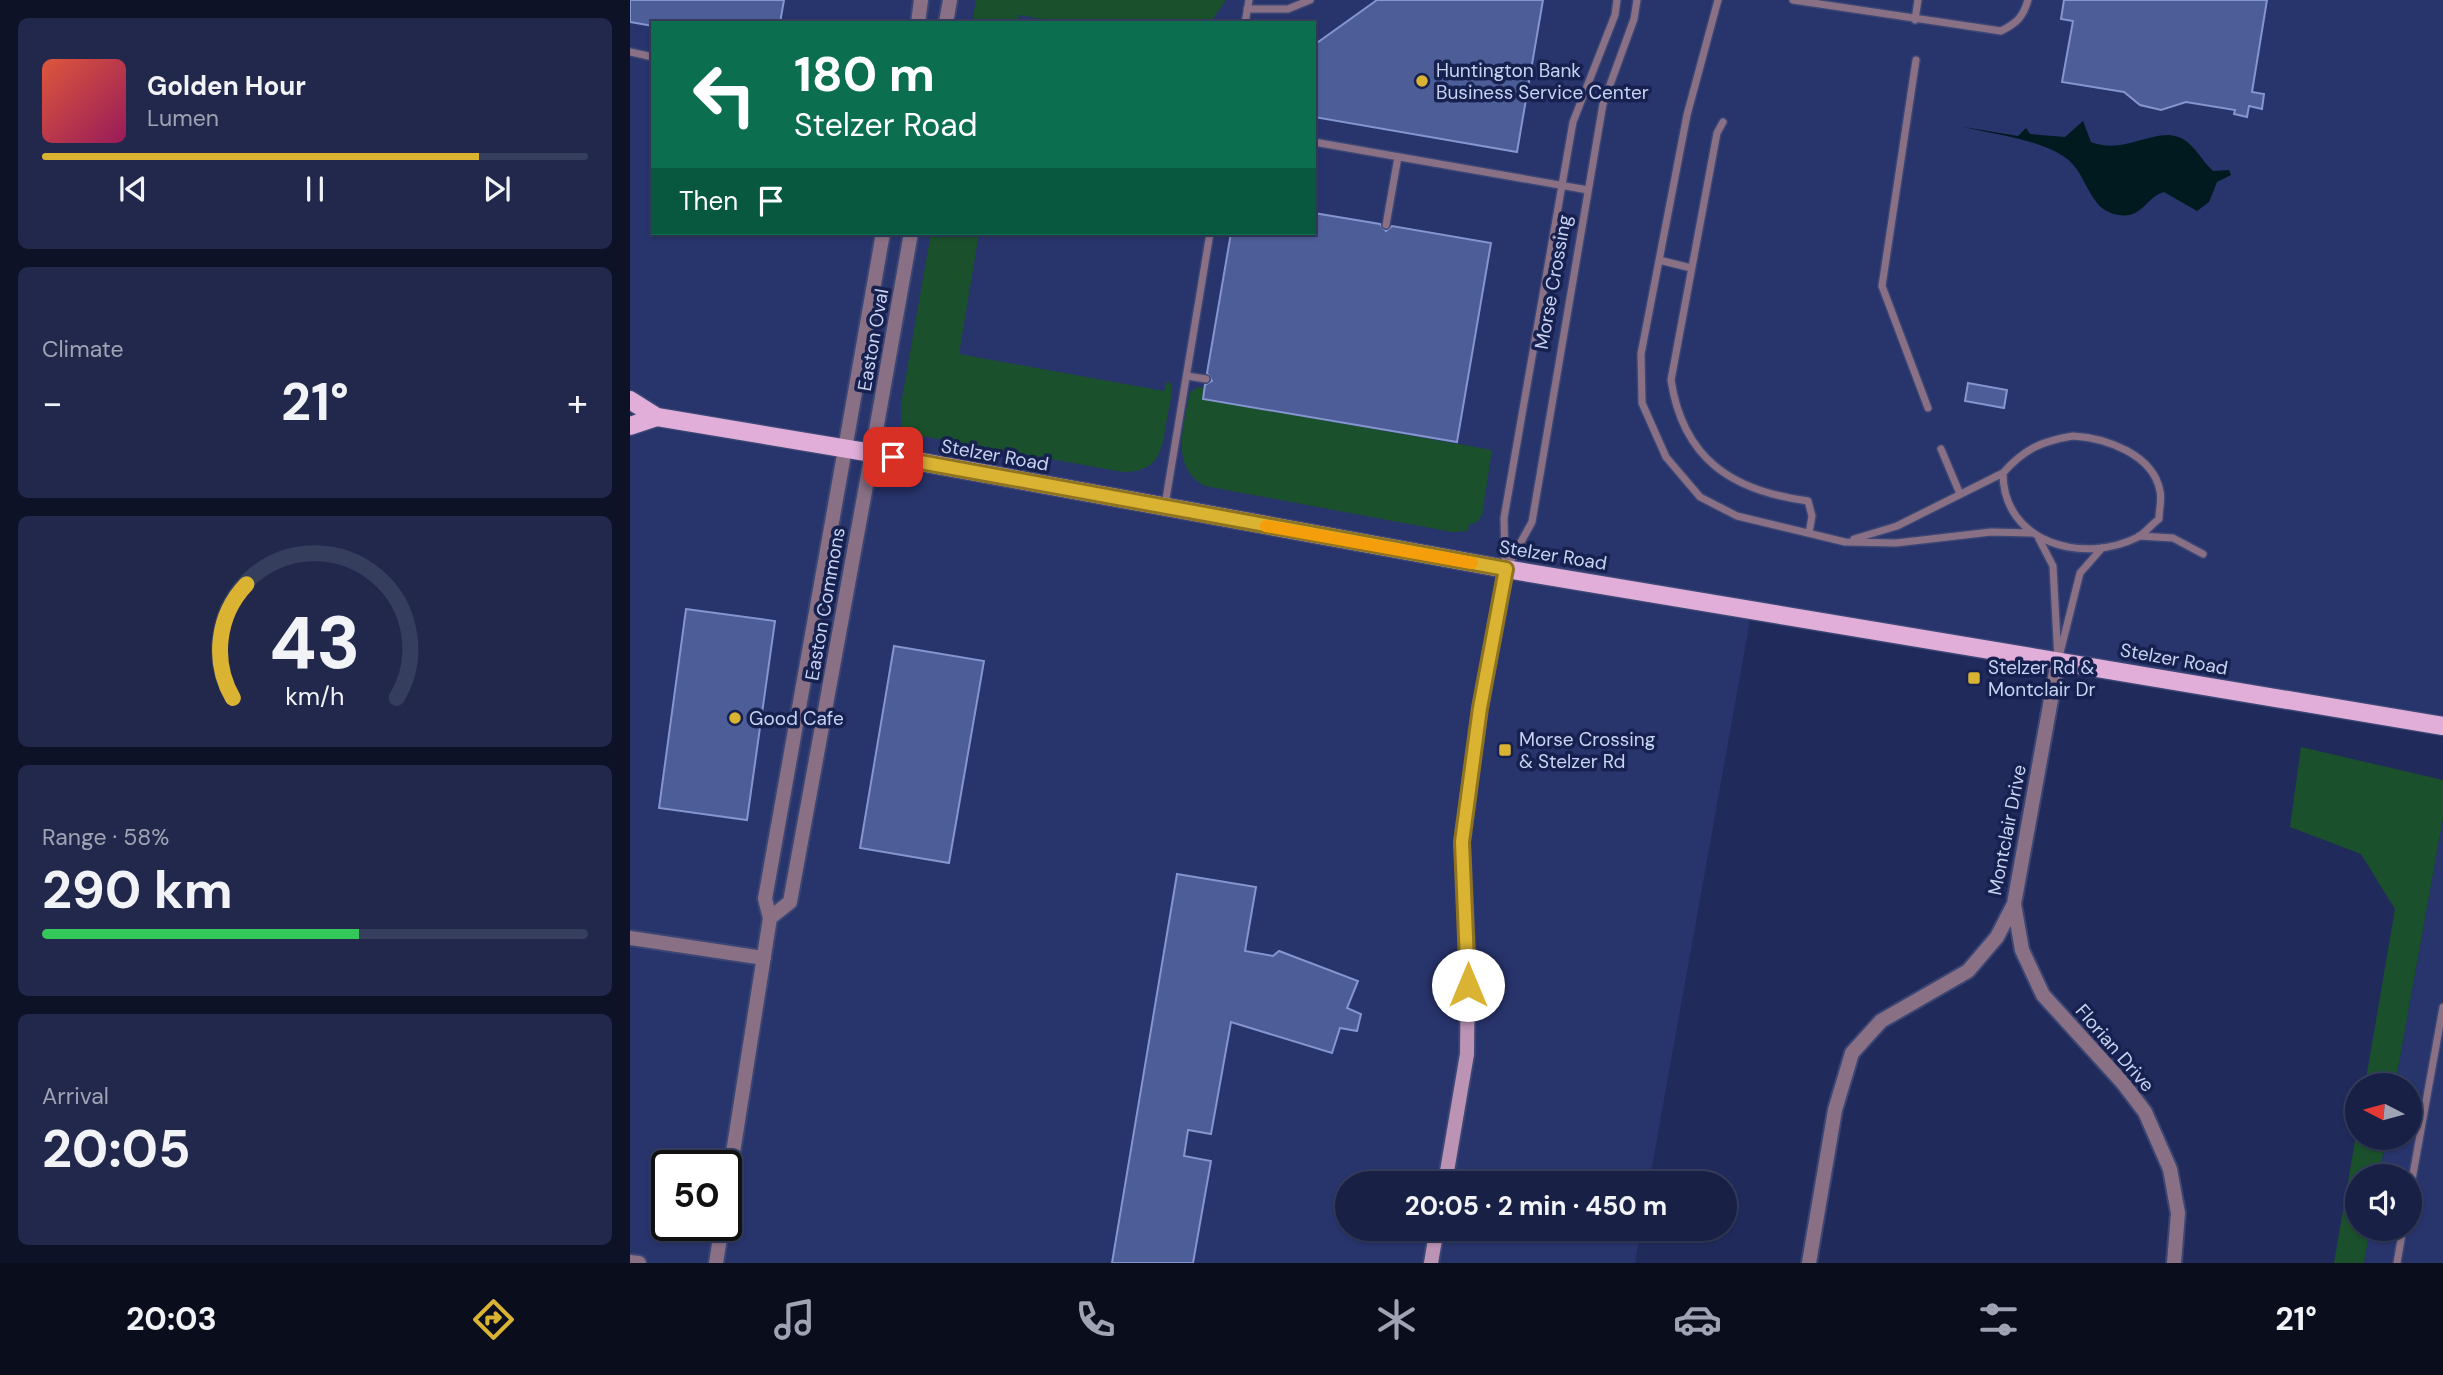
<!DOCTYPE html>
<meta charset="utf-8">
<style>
body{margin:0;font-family:"DM Sans",sans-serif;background:#21284c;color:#f1f3f6;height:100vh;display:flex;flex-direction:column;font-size:26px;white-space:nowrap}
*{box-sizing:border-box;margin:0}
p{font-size:23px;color:#9fa3b3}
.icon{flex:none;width:38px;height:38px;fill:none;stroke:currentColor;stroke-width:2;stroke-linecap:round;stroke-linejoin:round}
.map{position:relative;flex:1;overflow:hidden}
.side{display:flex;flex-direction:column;gap:18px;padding:18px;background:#0d1226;width:630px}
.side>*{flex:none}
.hud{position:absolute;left:21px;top:21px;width:665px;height:214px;border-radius:0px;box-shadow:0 2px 5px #0004,0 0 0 2px #363e5e;background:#0b6e4f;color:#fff;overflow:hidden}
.needle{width:46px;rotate:276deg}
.fabs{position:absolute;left:1715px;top:1073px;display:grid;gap:14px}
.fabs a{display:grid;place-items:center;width:77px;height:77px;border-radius:50%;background:#182045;box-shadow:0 2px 5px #0004,0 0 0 2px #363e5e;font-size:35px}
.speed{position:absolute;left:21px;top:1150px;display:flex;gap:14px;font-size:35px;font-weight:700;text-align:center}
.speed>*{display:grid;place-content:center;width:91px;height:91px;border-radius:50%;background:#182045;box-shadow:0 2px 5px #0004,0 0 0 2px #363e5e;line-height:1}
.speed .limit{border:4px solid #111;border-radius:10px;background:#fff;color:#111}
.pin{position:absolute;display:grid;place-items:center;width:60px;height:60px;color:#fff;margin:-30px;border-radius:14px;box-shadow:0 4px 10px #0006}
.me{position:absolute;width:77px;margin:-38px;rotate:0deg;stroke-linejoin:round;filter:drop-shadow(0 0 5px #0008)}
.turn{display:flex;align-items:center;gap:24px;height:147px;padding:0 28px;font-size:32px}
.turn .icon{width:91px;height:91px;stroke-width:2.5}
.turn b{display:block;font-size:49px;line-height:60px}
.then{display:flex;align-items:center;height:66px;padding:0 28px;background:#0003;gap:14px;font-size:26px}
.big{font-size:52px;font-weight:700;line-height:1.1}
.side .tile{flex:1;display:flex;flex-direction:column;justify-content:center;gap:10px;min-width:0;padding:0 24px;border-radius:10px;background:#21284c}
.side .dial{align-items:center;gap:0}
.dial svg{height:182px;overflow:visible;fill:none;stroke:#363e5e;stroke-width:7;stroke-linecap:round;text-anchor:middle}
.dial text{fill:#f1f3f6;stroke:none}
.song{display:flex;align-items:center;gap:21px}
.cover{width:84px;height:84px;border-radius:10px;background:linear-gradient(135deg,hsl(10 70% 55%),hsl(330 70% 35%))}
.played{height:7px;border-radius:4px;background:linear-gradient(90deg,#dab333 80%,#363e5e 80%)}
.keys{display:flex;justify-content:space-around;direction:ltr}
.heat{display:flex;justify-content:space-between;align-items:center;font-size:38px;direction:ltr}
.charge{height:10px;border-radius:5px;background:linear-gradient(90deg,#34c759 58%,#363e5e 0)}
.trip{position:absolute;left:705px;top:1171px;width:402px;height:70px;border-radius:35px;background:#182045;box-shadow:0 2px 5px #0004,0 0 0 2px #363e5e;font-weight:700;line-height:70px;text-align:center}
.tabs{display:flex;height:112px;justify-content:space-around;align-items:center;background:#0a0d1c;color:#9fa3b3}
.tabs .icon{width:49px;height:49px}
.tabs .on{color:#dab333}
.tabs b{font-size:32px;color:#f1f3f6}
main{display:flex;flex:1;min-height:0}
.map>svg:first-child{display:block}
.built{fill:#28346c;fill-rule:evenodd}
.green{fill:#1b502c}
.water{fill:#001a20}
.building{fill:#4d5d98;stroke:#8495cf;stroke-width:2}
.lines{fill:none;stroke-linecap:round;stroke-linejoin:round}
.service-casing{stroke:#3b4674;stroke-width:10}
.minor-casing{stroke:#3b4674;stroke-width:18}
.tertiary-casing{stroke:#3b4674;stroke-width:18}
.secondary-casing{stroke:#3b4674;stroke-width:18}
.primary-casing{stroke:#3b4674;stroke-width:21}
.service{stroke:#897085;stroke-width:7}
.minor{stroke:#897085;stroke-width:14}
.tertiary{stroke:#897085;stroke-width:14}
.secondary{stroke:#bb93b5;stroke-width:14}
.primary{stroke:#e1aeda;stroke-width:18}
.route-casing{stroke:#8e7421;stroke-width:18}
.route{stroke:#dab333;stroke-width:12}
.slow{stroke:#f59e0b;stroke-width:12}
.poi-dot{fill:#dab333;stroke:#172150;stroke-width:2.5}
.labels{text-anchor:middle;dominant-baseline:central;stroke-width:7;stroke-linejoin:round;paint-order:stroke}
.poi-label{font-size:19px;fill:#c8d2f1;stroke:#172150;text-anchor:start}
.street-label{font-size:19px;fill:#c8d2f1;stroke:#172150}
</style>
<main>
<section class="side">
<div class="tile">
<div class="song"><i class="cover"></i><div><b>Golden Hour</b><p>Lumen</p></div></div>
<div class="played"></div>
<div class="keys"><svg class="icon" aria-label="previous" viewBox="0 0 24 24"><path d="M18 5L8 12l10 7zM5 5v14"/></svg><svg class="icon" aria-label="pause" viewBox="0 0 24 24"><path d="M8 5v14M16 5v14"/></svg><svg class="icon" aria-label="next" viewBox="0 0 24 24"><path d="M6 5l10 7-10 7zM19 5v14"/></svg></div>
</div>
<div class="tile"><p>Climate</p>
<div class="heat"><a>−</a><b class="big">21°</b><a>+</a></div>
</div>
<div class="tile dial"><svg viewBox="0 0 100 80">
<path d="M14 69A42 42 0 1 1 86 69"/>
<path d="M14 69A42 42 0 0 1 20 19" stroke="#dab333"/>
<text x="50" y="56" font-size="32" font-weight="700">43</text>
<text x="50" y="72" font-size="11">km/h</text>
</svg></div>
<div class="tile"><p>Range · 58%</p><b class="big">290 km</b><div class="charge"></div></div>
<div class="tile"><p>Arrival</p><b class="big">20:05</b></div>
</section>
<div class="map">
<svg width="1813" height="1263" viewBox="0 0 1813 1263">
<rect width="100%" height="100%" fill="#202b5c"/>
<path class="built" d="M 0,0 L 1813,0 L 1813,726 L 1122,609 L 1019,1183 L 718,1183 L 718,1228 L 1011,1229 L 1005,1263 L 0,1263 ZM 23,23 L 684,23 L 684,233 L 23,233 ZM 37,1166 L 96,1166 L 96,1225 L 37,1225 Z
M 1813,818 L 1813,1263 L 1734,1263 L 1740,1229 L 1780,1228 L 1780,1176 L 1749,1176 L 1756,1138 L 1780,1138 L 1780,1085 L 1765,1085 Z"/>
<path class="green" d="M 346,0 L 596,0 L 580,23 L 433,23 L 389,15 L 388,23 L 342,23 Z
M 301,233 L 349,233 L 329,354 L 534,391 L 537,381 L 541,384 C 543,395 539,407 537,418 C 532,449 531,472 493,472 L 286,435 L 271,427 L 271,404 Z
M 569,387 L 574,388 L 573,399 L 862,450 L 852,515 L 846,523 L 839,524 L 838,531 L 822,532 L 575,486 C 539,466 554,425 560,392 Z
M 1671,747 L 1813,780 L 1813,818 L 1765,1085 L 1735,1085 L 1765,909 L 1731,854 L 1660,827 Z
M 1727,1129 L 1727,1138 L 1756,1138 L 1749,1176 L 1727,1176 L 1727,1228 L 1740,1229 L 1734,1263 L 1704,1263 Z"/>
<path class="water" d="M 1453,121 L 1461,142 C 1497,156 1527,124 1553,139 C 1566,147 1572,161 1583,171 L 1599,170 L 1601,175 L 1587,182 L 1579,202 L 1567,211 L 1534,192 C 1516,197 1512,219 1489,215 C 1458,211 1458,174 1436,158 C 1412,140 1363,134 1334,127 L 1388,136 L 1396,128 L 1400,134 L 1435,137 Z"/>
<path class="building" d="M 0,0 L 154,0 L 150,23 L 23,23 L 23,26 L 0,22 Z
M 747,0 L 913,0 L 887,152 L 684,117 L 684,45 Z
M 1434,0 L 1637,0 L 1622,92 L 1634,94 L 1632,109 L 1619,106 L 1617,117 L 1604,114 L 1605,110 L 1556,102 L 1531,110 L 1510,105 L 1494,92 L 1432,82 L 1443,21 L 1431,19 Z
M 684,213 L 750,224 L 756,231 L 762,226 L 861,243 L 827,442 L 573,399 L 575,385 L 582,381 L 577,373 L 601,233 L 684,233 Z
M 1338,383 L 1377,390 L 1374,408 L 1335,401 Z
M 56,609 L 145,621 L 117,820 L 29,808 Z
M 264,646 L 354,661 L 319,863 L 230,848 Z
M 547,874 L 626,887 L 615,951 L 643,956 L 649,951 L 728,981 L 717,1008 L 731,1014 L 727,1031 L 710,1028 L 702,1053 L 601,1022 L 581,1134 L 558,1130 L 554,1156 L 581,1161 L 563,1263 L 482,1263 Z"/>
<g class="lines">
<defs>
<path id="service" d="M 1088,0 L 1057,115 L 1011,354 L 1012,403 L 1036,457 L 1070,497 L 1107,516 L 1215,542 L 1266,543 L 1361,532 L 1401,533
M 1163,0 L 1371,31 C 1387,23 1393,17 1398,0
M 617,9 L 658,9 L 680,0
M 1285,20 L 1288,0
M 615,23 L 619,0
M 0,52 L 23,57
M 1286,60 L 1252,286 L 1298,408
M 1093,122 L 1087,133 L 1041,380 C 1053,459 1102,491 1178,501 L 1182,516 L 1179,533
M 684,142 L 958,190
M 756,225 L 768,157
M 1029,260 L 1061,268
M 557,376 L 576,379
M 1443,436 C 1476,438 1523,454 1530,491 C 1532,500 1529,510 1529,519 C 1522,524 1515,533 1508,537 C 1453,565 1373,543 1373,473 C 1394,449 1412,441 1443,436 Z
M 1311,449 L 1330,494
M 535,505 L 580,233
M 1509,536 L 1543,538 L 1573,554
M 1224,539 L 1267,526 L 1373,473
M 1409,539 L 1423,566 L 1428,660
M 875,566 L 874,518 L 943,122 L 985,15 L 987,0
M 876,569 L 902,522 L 973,104 L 1004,19 L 1007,0
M 1430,653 L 1450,573 L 1472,548
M 1780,1191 L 1813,1007
M 1767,1263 L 1773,1228"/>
<path id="minor" d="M 288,23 L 291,0
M 316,23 L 320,0
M 215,449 L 253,233
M 242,453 L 281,233
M 1384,904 L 1392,950 L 1413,995 L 1493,1083 L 1515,1112 L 1540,1169 L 1548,1213 L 1544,1263
M 0,1262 L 9,1263
M 1179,1263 L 1205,1110 L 1222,1053 L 1251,1021 L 1338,971 L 1367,937 L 1384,904 L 1428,661"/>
<path id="tertiary" d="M 140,918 L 160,902 L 242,453
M 0,938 L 134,958
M 96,1197 L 140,918 L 135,899 L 215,449
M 86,1263 L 92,1225"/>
<path id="secondary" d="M 815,1183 L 837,1054 L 838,962 L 832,842 L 850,708 L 876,569
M 801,1263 L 807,1228"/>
<path id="primary" d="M 0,400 L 27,417 L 242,453 L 876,569 L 1813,726
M 0,426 L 27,417"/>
</defs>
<use href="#service" class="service-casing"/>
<use href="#minor" class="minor-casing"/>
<use href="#tertiary" class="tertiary-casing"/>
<use href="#secondary" class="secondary-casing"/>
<use href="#primary" class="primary-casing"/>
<use href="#service" class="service"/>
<use href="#minor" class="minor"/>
<use href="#tertiary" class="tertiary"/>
<use href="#secondary" class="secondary"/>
<use href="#primary" class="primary"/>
</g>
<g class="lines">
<defs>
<path id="route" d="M 263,457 L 876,569 L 850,708 L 832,842 L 838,985"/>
</defs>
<use href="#route" class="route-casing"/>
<use href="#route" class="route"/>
<path class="slow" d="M 636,526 L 842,563"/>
</g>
<g class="poi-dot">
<circle cx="792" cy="81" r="7"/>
<rect x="1337" y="671" width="14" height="14" rx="3.5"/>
<circle cx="105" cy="718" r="7"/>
<rect x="868" y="743" width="14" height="14" rx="3.5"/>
</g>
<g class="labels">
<g class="poi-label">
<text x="806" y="70">Huntington Bank<tspan x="806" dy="22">Business Service Center</tspan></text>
<text x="1358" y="667">Stelzer Rd &amp;<tspan x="1358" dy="22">Montclair Dr</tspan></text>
<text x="119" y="718">Good Cafe</text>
<text x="889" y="739">Morse Crossing<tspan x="889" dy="22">&amp; Stelzer Rd</tspan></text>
</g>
<g class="street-label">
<text transform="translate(923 282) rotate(-80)">Morse Crossing</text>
<text transform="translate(243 340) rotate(-80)">Easton Oval</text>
<text transform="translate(365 455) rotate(10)">Stelzer Road</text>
<text transform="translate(923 555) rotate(9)">Stelzer Road</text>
<text transform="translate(195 604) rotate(-80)">Easton Commons</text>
<text transform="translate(1544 659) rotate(10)">Stelzer Road</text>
<text transform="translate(1377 830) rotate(-79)">Montclair Drive</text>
<text transform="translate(1485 1048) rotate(49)">Florian Drive</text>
</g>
</g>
</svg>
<div class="fabs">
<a><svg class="needle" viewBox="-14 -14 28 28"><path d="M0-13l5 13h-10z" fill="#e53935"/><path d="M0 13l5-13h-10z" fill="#9fa3b3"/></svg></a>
<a><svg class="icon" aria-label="sound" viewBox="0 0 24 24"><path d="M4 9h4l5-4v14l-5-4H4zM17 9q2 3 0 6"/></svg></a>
</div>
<div class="speed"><div class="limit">50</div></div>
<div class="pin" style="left:263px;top:457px;background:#d93025"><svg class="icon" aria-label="arrive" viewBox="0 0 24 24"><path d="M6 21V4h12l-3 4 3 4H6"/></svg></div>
<svg class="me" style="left:838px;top:985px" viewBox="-20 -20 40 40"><circle r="19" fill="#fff"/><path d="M0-13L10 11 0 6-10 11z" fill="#dab333"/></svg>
<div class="trip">20:05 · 2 min · 450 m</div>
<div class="hud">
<div class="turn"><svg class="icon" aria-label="left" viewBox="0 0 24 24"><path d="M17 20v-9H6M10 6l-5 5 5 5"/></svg><div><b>180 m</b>Stelzer Road</div></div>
<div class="then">Then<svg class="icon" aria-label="arrive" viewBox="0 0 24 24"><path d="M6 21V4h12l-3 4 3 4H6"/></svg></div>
</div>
</div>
</main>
<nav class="tabs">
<b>20:03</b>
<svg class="icon on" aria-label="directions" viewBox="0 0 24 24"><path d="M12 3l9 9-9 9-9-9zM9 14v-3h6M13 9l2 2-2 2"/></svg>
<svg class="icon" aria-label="music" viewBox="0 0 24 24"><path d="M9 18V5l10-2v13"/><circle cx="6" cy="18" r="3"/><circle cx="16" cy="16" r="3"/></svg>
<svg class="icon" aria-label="phone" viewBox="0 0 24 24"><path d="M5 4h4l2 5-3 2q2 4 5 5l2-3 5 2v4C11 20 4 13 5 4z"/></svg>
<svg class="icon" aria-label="climate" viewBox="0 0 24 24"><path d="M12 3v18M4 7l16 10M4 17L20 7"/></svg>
<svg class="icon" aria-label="car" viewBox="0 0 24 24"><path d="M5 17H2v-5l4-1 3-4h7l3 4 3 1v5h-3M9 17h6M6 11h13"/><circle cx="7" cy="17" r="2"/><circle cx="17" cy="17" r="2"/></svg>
<svg class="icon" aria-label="filters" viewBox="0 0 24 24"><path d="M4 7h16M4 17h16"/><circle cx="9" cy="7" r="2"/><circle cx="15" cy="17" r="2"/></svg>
<b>21°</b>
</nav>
